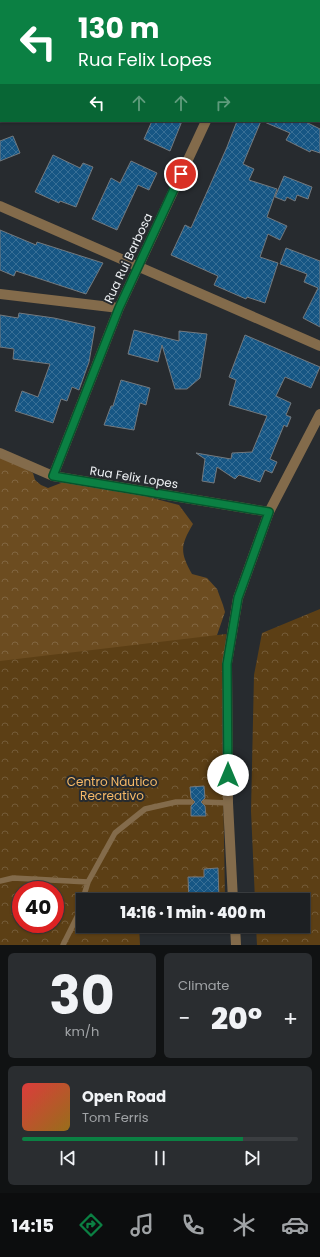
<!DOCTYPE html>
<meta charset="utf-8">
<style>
body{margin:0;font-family:Poppins,sans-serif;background:#2a2d30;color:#f1f3f6;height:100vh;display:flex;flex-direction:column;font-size:15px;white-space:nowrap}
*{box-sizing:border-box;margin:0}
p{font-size:13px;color:#a0a3a6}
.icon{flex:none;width:22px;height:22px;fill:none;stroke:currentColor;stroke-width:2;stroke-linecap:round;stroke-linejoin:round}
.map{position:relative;height:945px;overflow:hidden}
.side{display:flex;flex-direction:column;gap:8px;padding:8px;background:#101213;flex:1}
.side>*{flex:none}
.guide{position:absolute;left:0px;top:0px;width:320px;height:122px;box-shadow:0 1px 3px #0004,0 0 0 1px #3b3e41;background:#0b8043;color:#fff;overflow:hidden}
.speed{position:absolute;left:12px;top:881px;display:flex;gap:8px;font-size:20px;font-weight:700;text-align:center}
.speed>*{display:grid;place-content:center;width:52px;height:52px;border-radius:50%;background:#1d2023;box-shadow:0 1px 3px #0004,0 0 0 1px #3b3e41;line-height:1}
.speed .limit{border:6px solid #d22;background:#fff;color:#111}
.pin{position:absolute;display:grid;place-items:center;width:34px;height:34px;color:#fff;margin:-17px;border:2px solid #fff;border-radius:50%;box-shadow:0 1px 4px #0007}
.me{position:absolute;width:44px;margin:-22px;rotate:0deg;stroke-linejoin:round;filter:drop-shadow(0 0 3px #0008)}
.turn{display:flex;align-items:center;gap:14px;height:84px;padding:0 12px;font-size:18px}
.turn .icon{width:52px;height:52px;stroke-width:2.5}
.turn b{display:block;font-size:28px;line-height:34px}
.lanes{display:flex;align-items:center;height:38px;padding:0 12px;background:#0003;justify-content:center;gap:20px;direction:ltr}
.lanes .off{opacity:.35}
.big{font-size:30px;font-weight:800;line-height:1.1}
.side .widget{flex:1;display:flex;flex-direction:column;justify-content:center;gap:6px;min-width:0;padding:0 14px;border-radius:6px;background:#2a2d30}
.side .dial{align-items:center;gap:0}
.dial b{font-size:52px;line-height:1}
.song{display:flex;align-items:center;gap:12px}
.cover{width:48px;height:48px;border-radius:6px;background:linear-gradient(135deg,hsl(0 70% 55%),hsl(40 70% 35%))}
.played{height:4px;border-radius:2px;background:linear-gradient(90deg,#0b8043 80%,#3b3e41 80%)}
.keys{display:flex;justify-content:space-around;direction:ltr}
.heat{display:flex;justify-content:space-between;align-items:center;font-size:22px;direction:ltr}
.side .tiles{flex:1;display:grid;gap:8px;grid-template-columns:1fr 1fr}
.widget:last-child{grid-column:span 2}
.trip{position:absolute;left:76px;top:893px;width:234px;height:40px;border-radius:0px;background:#1d2023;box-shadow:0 1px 3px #0004,0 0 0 1px #3b3e41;font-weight:800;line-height:40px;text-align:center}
.tabs{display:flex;height:64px;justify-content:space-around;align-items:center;background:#0c0d0e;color:#a0a3a6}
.tabs .icon{width:28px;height:28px}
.tabs .on{color:#0b8043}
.tabs b{font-size:18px;color:#f1f3f6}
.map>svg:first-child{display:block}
.forest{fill:url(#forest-crowns)}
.park{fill:url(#park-crowns);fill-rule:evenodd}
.building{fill:url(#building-cross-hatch);stroke:#73797e}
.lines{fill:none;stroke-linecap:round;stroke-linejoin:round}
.service{stroke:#836b4b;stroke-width:5.5}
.minor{stroke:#836b4b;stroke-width:10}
.tertiary{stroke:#836b4b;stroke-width:10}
.route-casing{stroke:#07532c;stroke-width:10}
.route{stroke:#0b8043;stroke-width:7}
.labels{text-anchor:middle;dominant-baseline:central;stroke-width:4;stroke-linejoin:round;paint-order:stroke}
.street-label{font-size:12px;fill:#eff2f5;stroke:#272b2f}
.park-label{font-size:12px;fill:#f6b967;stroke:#272b2f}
</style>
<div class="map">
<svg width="320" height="945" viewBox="0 0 320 945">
<defs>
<pattern id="forest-crowns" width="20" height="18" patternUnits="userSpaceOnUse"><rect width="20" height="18" fill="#6c4c20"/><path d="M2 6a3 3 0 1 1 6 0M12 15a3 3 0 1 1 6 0" fill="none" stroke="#816641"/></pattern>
<pattern id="park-crowns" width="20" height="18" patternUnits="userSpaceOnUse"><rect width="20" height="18" fill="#5c3f15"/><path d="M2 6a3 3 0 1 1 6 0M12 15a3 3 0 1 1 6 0" fill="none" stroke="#745b38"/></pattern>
<pattern id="building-cross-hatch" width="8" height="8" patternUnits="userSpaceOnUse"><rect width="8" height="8" fill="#165684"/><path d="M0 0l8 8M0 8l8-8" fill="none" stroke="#386f96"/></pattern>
</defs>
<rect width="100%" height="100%" fill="#272b2f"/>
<path class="forest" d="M 0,455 L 33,473 L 35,480 L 41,485 L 48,488 L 61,483 L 78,483 L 99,486 L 112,491 L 129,492 L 179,505 L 193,524 C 180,546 180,552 192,574 L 207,578 L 217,589 L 223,605 L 225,612 L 215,641 L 0,669 Z"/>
<path class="park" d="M 320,609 L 320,945 L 257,945 L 256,926 L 303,926 L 303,900 L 255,900 L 251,811 L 254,675 L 262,633 Z
M 226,634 L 222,717 L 225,900 L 83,900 L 83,926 L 139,926 L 140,945 L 0,945 L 0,661 ZM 21,890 L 55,890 L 55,924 L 21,924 Z"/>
<path class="building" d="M 152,121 L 182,121 L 170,151 L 144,139 Z
M 237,121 L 261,121 L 243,164 L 254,169 L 249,180 L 277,189 L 267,217 L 287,226 L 280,240 L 268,234 L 260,257 L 278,263 L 265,303 L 247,297 L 246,299 L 214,285 L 218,276 L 171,255 L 185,225 L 191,228 L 227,147 Z
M 262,121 L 304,121 L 320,129 L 320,153 L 311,150 L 310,152 L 286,140 L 290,133 Z
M 13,136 L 20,153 L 0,161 L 0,141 Z
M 53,155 L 80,168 L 83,163 L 93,167 L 76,207 L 60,201 L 59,203 L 35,192 Z
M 131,161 L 157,173 L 149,190 L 138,185 L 117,230 L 92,219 L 111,178 L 120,183 Z
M 284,176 L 312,187 L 308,199 L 297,195 L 295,201 L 287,197 L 285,201 L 275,197 Z
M 0,230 L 36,245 L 37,242 L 103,263 L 86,294 L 16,271 L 14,276 L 0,270 Z
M 286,248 L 320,261 L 320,327 L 303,318 L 318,288 L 304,282 L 307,274 L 280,264 Z
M 19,313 L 54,318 L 95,327 L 89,362 L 79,390 L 72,387 L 67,401 L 61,399 L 53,423 L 15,411 L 22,391 L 38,397 L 50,364 L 13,359 L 14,349 L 0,347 L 0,315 L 18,318 Z
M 134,330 L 179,341 L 179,331 L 207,334 L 200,378 L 187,389 L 175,389 L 162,345 L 158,362 L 128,354 Z
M 245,335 L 320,367 L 311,388 L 285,377 L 276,396 L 291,403 L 286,415 L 291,417 L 287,427 L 284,425 L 270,459 L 277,462 L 272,473 L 265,470 L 260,482 L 239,475 L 235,479 L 217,467 L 214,483 L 202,481 L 205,459 L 196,453 L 231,459 L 232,453 L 252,452 L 267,416 L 229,405 L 236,380 L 229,377 Z
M 121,380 L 150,388 L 146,405 L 140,403 L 134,430 L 104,425 L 111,406 L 113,406 Z
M 204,786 L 205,798 L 201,802 L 205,806 L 206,816 L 191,816 L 191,806 L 195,802 L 191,798 L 190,787 Z
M 218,868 L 219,900 L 189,900 L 188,877 L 204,877 L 204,869 Z"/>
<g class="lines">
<path class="service" d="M 205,802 L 228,803
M 0,881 L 13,878 L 88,882
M 63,945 L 78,915 L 88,882 L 115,833 L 145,809 L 176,802 L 191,802"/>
<path class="minor" d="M 81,0 L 83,1
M 18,1 L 19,0
M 262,1 L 262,0
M 0,41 L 1,39
M 319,101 L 320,101
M 0,294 L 119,308
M 0,453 L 53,476 L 269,512
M 53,476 L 119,308 L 206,121"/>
<path class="tertiary" d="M 0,206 L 320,346
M 233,900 L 228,803 L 227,663 L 238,598 L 269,512 L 320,414
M 235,926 L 236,945"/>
</g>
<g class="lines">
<defs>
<path id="route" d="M 181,174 L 119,308 L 53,476 L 269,512 L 238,598 L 227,664 L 228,775"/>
</defs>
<use href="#route" class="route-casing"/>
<use href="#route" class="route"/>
</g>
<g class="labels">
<g class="street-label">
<text transform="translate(128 258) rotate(-65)">Rua Rui Barbosa</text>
<text transform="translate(134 477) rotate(9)">Rua Felix Lopes</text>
</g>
<g class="park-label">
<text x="112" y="781">Centro Náutico<tspan x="112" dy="14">Recreativo</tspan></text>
</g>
</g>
</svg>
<div class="speed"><div class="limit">40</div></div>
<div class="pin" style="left:181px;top:174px;background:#d93025"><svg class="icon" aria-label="arrive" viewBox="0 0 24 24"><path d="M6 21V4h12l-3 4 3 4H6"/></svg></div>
<svg class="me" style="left:228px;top:775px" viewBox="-20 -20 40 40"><circle r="19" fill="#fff"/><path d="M0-13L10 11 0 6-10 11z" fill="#0b8043"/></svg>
<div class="trip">14:16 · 1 min · 400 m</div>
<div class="guide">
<div class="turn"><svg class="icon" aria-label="left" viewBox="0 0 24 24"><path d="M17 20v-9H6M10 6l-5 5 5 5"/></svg><div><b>130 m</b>Rua Felix Lopes</div></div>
<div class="lanes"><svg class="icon" aria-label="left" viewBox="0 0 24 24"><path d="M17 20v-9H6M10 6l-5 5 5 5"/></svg><svg class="icon off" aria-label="ahead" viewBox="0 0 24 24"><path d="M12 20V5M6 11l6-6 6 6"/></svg><svg class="icon off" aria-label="ahead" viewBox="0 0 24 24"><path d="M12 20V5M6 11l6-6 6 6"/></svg><svg class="icon off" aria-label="right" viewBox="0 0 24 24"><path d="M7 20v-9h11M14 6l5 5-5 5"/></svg></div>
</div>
</div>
<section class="side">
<div class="tiles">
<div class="widget dial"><b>30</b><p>km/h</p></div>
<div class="widget"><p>Climate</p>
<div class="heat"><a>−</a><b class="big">20°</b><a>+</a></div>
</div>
<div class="widget">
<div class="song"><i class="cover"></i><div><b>Open Road</b><p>Tom Ferris</p></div></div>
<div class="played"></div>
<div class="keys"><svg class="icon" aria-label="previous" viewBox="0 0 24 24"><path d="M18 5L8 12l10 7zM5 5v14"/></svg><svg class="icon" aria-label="pause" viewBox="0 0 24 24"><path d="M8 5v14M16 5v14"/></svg><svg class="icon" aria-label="next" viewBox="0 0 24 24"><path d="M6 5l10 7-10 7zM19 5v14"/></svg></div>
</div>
</div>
</section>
<nav class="tabs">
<b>14:15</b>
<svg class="icon on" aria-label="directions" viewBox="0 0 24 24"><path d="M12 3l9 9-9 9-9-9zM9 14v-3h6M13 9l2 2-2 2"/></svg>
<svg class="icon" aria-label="music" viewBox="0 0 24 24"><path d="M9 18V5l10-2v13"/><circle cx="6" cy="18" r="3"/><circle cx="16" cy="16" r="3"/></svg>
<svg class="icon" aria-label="phone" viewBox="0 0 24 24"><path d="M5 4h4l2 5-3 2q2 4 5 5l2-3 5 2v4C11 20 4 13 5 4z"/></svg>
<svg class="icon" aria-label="climate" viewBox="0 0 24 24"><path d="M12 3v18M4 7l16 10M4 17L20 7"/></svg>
<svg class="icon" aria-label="car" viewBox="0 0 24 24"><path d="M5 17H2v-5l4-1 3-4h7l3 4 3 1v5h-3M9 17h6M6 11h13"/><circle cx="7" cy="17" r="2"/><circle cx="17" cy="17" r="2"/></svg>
</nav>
